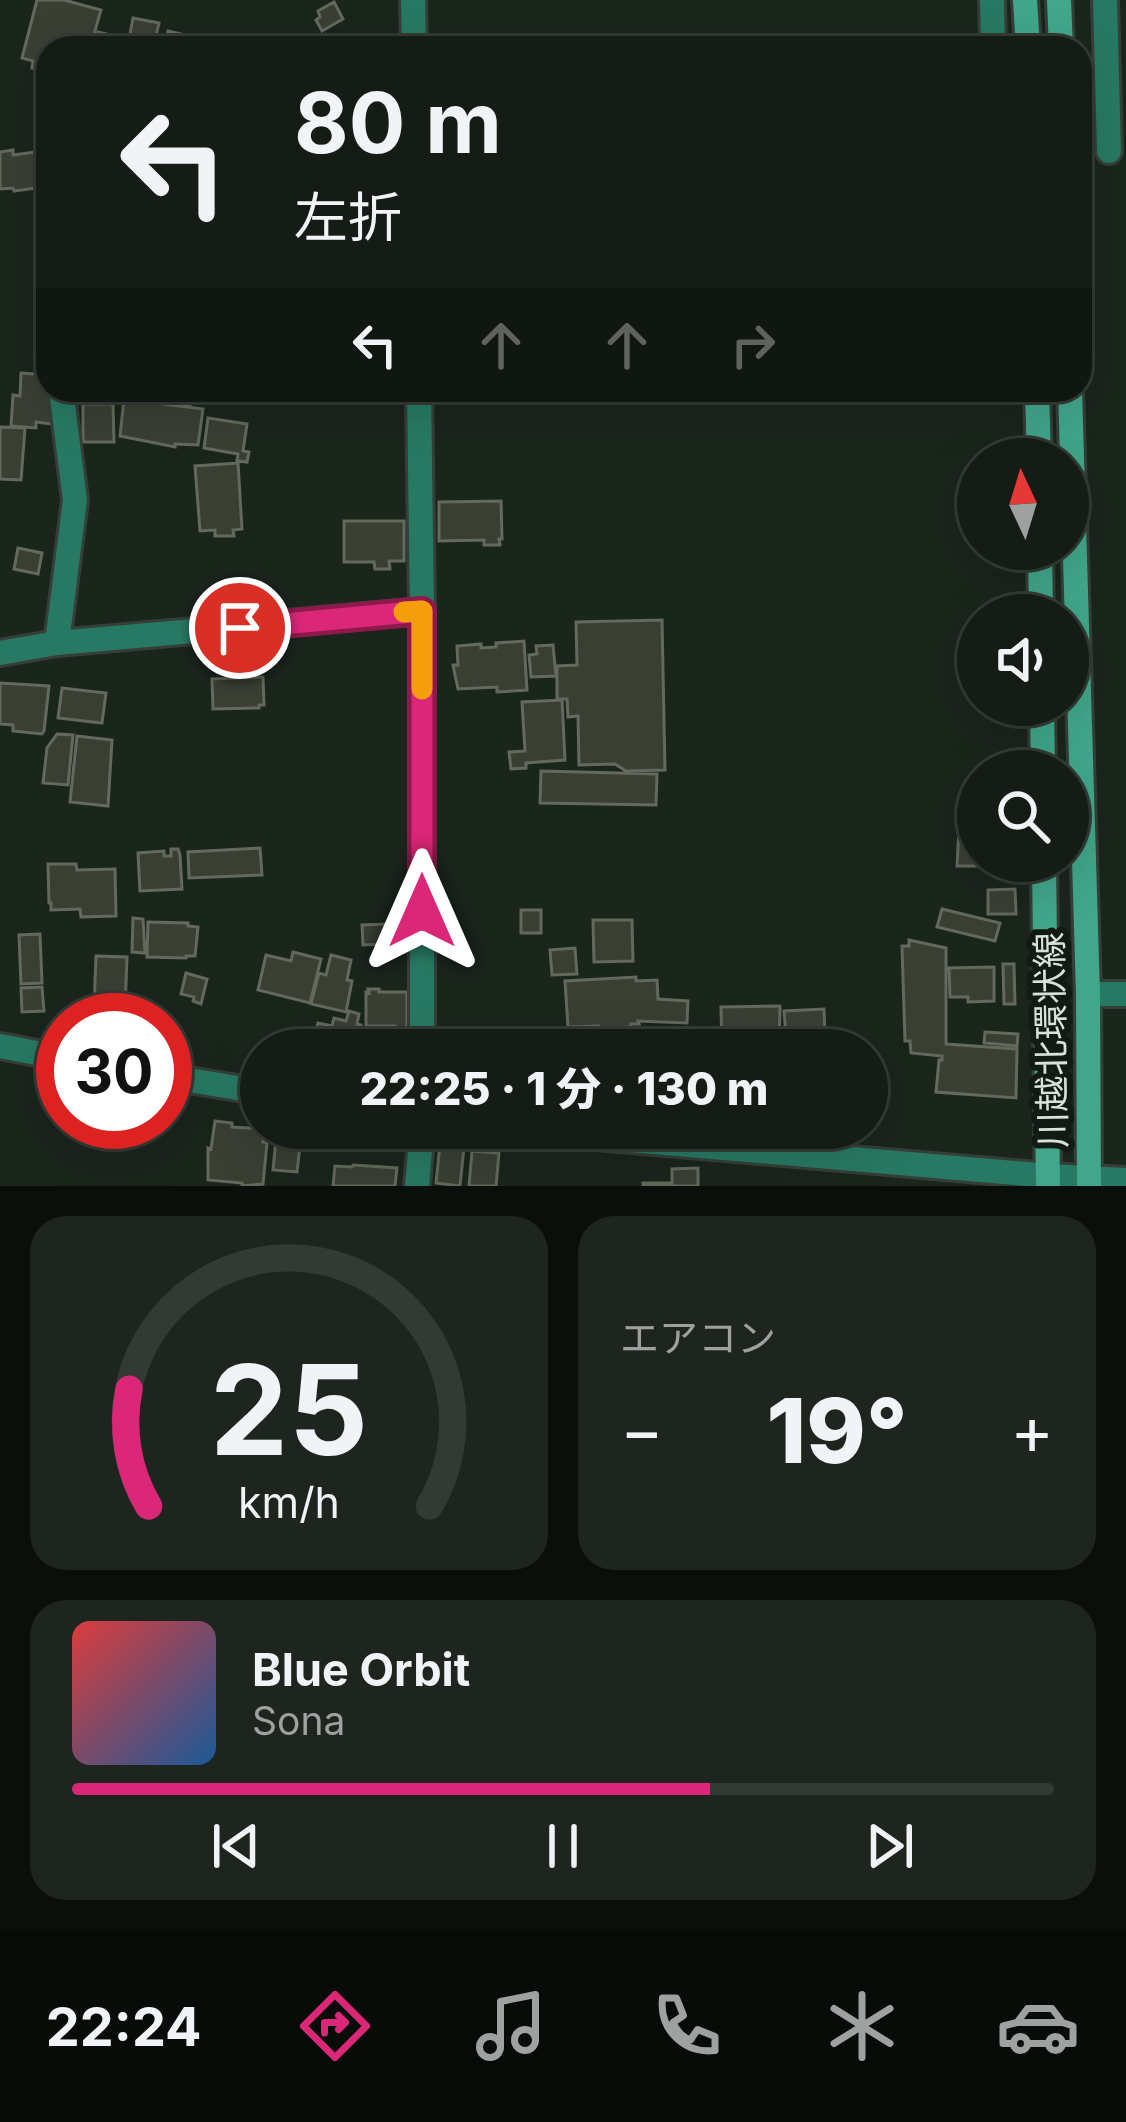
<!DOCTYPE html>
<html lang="ja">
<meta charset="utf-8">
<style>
body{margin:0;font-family:Inter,"Noto Sans JP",sans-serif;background:#1d251e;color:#f1f3f6;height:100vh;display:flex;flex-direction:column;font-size:45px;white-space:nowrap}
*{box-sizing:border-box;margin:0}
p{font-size:39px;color:#9da1a0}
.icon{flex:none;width:66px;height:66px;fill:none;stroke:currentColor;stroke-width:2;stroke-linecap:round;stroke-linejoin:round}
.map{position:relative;height:1186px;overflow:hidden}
.details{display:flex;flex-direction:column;gap:30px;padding:30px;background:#0b0f0c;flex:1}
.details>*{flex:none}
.hud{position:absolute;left:36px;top:36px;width:1056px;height:366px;border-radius:36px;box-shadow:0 12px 48px #0002,0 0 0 3px #333a34;background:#141c15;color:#f1f3f6;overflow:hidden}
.needle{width:78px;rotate:356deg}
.buttons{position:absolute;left:957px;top:438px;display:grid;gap:24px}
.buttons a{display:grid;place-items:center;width:132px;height:132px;border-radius:50%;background:#141c15;box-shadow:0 12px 48px #0002,0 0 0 3px #333a34;font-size:60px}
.speed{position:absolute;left:36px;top:993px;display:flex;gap:24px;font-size:60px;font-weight:700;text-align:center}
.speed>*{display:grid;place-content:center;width:156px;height:156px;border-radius:50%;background:#141c15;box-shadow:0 12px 48px #0002,0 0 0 3px #333a34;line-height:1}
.speed .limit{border:18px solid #d22;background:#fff;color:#111}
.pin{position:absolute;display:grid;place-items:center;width:102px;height:102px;color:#fff;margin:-51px;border:6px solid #fff;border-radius:50%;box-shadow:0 3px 12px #0007}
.me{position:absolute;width:132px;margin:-66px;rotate:0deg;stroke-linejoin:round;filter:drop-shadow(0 0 9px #0008)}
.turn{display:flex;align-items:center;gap:42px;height:252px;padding:0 60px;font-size:54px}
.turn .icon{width:156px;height:156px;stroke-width:2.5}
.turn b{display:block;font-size:84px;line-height:102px}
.lanes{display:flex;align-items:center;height:114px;padding:0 60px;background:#0003;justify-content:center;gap:60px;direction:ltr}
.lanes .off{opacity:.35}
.big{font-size:90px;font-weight:800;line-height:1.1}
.details .card{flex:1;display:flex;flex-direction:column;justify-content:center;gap:18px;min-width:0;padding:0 42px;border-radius:36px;background:#1d251e}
.details .dial{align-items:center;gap:0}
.dial svg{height:312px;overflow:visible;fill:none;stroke:#333a34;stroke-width:7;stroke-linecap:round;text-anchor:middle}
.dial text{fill:#f1f3f6;stroke:none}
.song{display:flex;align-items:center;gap:36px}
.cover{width:144px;height:144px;border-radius:18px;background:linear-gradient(135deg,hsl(0 70% 55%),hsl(210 70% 35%))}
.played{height:12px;border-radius:6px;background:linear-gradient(90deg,#db2777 65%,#333a34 65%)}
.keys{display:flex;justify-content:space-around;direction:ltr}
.heat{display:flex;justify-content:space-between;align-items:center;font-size:66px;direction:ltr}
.details .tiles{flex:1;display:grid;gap:30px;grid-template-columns:1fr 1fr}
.card:last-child{grid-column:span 2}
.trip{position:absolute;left:240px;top:1029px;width:648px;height:120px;border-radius:60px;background:#141c15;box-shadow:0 12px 48px #0002,0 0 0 3px #333a34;font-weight:800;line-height:120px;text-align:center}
.tab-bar{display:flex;height:192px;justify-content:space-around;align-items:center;background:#080b08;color:#9da1a0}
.tab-bar .icon{width:84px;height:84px}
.tab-bar .selected{color:#db2777}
.tab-bar b{font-size:54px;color:#f1f3f6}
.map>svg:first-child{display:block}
.building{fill:#393f33;stroke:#63695c;stroke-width:3}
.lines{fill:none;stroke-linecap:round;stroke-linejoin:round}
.street-casing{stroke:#353f37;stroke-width:30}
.secondary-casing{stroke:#353f37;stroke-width:30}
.street{stroke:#287963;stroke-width:24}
.secondary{stroke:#41a68a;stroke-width:24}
.route-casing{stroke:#8e194d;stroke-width:30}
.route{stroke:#db2777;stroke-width:21}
.slow{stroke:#f59e0b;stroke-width:21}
.labels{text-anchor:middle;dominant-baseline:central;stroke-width:12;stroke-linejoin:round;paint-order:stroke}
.street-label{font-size:36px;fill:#dae1db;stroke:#111b13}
</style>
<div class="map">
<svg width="1126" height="1186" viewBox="0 0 1126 1186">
<rect width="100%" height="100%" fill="#1a251c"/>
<path class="building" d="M 37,0 L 64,0 L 101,10 L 90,48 L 48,48 L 46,71 L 32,68 L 33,61 L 22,58 Z
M 334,2 L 343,19 L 322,31 L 316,20 L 320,17 L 318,11 Z
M 133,18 L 159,23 L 154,44 L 159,45 L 159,48 L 95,48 L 98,32 L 129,39 Z
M 168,31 L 224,44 L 223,48 L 164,48 Z
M 13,150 L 13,155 L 43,151 L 47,183 L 42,183 L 43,187 L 14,191 L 13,188 L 0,189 L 0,152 Z
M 21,373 L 48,375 L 48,390 L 51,390 L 54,399 L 52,424 L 36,422 L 36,428 L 11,426 L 13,395 L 20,396 Z
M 157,390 L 190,390 L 190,405 L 156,401 Z
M 124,399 L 203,409 L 198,445 L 175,444 L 175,447 L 120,436 Z
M 83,404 L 113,404 L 114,442 L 83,442 Z
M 208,418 L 247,424 L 243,451 L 249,452 L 247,462 L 237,461 L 238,454 L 204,448 Z
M 0,427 L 25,428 L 21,480 L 0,479 Z
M 238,463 L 242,529 L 233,530 L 234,536 L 215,536 L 215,530 L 200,531 L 195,466 Z
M 501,501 L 502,539 L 499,539 L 500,545 L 484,545 L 484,540 L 439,541 L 439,502 Z
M 344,521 L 404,521 L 404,561 L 389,561 L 390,569 L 375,569 L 374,562 L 344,562 Z
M 18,548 L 42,553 L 38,574 L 14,569 Z
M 662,620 L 665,770 L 626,771 L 615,764 L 579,765 L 578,716 L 568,717 L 567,699 L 557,699 L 557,666 L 577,665 L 576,622 Z
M 524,641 L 527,690 L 497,692 L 497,687 L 458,689 L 453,665 L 458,665 L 457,646 L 481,644 L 481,648 L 496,647 L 496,643 Z
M 553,645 L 556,676 L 531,677 L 529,655 L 537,654 L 536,646 Z
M 263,677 L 264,705 L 259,705 L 259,708 L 213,709 L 212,679 Z
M 0,683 L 49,686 L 44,731 L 42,734 L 13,731 L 13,725 L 0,724 Z
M 62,688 L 106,693 L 102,723 L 58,718 Z
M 562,700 L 565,760 L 526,763 L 526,768 L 511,769 L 509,752 L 525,751 L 522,702 Z
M 57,734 L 73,735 L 68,785 L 43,783 L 47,748 Z
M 77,736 L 112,740 L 108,806 L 70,802 Z
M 541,771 L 657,774 L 656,805 L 540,803 Z
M 959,828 L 978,828 L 978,861 L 1007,861 L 1007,866 L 957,866 Z
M 260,848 L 262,875 L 189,878 L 188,852 Z
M 171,849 L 178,849 L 180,855 L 182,889 L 140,891 L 138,853 L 164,851 L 164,856 L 171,856 Z
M 48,864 L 76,864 L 77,870 L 115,869 L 116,916 L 81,917 L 80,909 L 51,910 L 51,903 L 49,903 Z
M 1015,889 L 1016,914 L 988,914 L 988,890 Z
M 942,909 L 1000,923 L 995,941 L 937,927 Z
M 521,910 L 541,910 L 541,933 L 521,933 Z
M 133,918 L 143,919 L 145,953 L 132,952 Z
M 593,920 L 632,920 L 633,961 L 594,962 Z
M 148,922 L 188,923 L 188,926 L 198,927 L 195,956 L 186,956 L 186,958 L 147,957 Z
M 386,924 L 387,944 L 363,945 L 362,925 Z
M 40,934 L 42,983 L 21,984 L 19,935 Z
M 909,940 L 946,948 L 946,1044 L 1017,1049 L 1016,1098 L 936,1092 L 939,1060 L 942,1060 L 942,1056 L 911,1053 L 910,1041 L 905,1041 L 902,946 L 909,946 Z
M 575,948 L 577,974 L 552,975 L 550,950 Z
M 293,952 L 321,959 L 310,1003 L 258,990 L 266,955 L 291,961 Z
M 331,955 L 351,960 L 347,980 L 352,981 L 346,1012 L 311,1004 L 319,973 L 326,975 Z
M 96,956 L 127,957 L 125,1010 L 94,1008 Z
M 1003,964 L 1014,964 L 1015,1004 L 1004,1004 Z
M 994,967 L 994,1001 L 968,1002 L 968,997 L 950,997 L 949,968 Z
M 186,973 L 207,979 L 201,1004 L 193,1001 L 194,997 L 181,994 Z
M 636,977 L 636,981 L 657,980 L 658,999 L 688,1001 L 687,1023 L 638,1021 L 639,1024 L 631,1024 L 631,1027 L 618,1028 L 619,1037 L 600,1038 L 599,1026 L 568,1027 L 565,981 Z
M 42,987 L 44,1011 L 22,1012 L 21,988 Z
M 368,989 L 379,989 L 379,992 L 407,992 L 407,1029 L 395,1029 L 395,1026 L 366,1026 L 366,992 L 369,993 Z
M 780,1006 L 779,1048 L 722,1048 L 721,1007 Z
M 824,1009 L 825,1034 L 820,1037 L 786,1036 L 784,1011 Z
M 349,1011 L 359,1014 L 357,1024 L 361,1025 L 355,1050 L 312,1050 L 318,1023 L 332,1026 L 334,1018 L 346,1021 Z
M 985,1032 L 1018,1034 L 1017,1046 L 984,1043 Z
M 215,1121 L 232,1123 L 232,1127 L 265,1129 L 263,1142 L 267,1143 L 263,1184 L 242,1186 L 242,1183 L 208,1180 L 208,1148 L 211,1149 Z
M 293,1137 L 301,1137 L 297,1172 L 273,1170 L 276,1139 L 292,1140 Z
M 440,1144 L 464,1147 L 460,1186 L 436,1183 Z
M 472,1151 L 499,1153 L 496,1186 L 469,1186 Z
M 353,1165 L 397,1168 L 395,1186 L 333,1186 L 335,1166 L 352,1167 Z
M 698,1168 L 698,1186 L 643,1186 L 643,1183 L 672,1183 L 672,1169 Z"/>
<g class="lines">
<defs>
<path id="street" d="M 413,0 L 414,48
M 992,0 L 993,48
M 1105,0 L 1109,151
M 419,390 L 422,611 L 422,1050
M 57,643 L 75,500 L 61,390
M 0,653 L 57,643 L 422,611
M 1088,994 L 1126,994
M 0,1046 L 63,1058
M 165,1076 L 261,1092
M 492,1128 L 1049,1176 L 1126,1180
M 417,1186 L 422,1128"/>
<path id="secondary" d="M 1025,0 L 1028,48
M 1059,0 L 1061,48
M 1037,390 L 1039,459
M 1070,390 L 1088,994 L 1089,1186
M 1040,549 L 1041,615
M 1042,705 L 1043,771
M 1044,861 L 1048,1186"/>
</defs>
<use href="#street" class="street-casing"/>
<use href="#secondary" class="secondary-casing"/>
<use href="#street" class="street"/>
<use href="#secondary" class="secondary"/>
</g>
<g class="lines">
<defs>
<path id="route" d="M 240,628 L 422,611 L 422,911"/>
</defs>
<use href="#route" class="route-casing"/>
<use href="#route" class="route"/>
<path class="slow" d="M 404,612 L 422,611 L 422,689"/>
</g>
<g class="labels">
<g class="street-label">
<text transform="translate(1051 1040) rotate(-91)">川越北環状線</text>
</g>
</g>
</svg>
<div class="buttons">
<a><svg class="needle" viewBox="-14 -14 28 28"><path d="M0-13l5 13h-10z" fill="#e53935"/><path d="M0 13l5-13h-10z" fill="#9da1a0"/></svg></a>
<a><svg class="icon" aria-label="sound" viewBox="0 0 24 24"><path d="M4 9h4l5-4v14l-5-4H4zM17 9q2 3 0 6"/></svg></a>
<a><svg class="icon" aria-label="search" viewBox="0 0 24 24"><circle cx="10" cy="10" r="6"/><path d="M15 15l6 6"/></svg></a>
</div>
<div class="speed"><div class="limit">30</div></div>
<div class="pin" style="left:240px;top:628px;background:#d93025"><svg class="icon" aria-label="arrive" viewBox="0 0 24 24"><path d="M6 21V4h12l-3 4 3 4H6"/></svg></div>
<svg class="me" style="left:422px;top:911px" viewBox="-20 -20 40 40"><path d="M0-17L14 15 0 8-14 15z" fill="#db2777" stroke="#fff" stroke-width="4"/></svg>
<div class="trip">22:25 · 1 分 · 130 m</div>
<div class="hud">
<div class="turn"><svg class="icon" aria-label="left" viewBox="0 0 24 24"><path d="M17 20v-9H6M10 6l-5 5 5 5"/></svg><div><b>80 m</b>左折</div></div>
<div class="lanes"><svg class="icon" aria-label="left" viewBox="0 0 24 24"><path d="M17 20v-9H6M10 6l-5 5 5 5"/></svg><svg class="icon off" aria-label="ahead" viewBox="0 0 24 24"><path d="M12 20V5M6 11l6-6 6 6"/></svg><svg class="icon off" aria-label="ahead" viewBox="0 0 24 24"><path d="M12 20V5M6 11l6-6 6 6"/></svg><svg class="icon off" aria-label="right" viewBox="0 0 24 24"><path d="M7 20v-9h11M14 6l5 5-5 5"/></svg></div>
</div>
</div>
<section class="details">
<div class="tiles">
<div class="card dial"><svg viewBox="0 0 100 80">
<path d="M14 69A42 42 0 1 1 86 69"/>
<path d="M14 69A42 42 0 0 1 9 39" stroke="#db2777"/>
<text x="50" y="56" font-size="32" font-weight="700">25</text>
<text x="50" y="72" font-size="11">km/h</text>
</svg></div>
<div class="card"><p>エアコン</p>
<div class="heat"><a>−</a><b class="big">19°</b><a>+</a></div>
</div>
<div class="card">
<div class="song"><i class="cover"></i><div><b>Blue Orbit</b><p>Sona</p></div></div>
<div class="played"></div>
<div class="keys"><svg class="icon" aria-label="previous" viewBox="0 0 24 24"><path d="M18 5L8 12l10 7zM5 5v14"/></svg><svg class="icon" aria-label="pause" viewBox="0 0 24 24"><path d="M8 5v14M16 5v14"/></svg><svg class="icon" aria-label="next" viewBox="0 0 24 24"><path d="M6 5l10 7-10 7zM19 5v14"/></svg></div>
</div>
</div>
</section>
<nav class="tab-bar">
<b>22:24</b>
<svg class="icon selected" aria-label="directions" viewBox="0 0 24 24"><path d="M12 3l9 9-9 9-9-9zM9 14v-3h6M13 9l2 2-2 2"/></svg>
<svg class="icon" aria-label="music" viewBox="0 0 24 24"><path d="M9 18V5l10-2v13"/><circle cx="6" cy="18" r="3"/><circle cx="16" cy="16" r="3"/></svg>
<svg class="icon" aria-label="phone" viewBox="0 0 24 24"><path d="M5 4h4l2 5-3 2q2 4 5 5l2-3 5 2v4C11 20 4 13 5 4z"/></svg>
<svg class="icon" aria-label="climate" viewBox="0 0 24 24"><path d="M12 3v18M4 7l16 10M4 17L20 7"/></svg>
<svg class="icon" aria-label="car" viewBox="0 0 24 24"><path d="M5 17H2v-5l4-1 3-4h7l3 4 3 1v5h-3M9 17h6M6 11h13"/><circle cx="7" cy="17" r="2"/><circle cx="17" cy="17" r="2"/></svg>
</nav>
